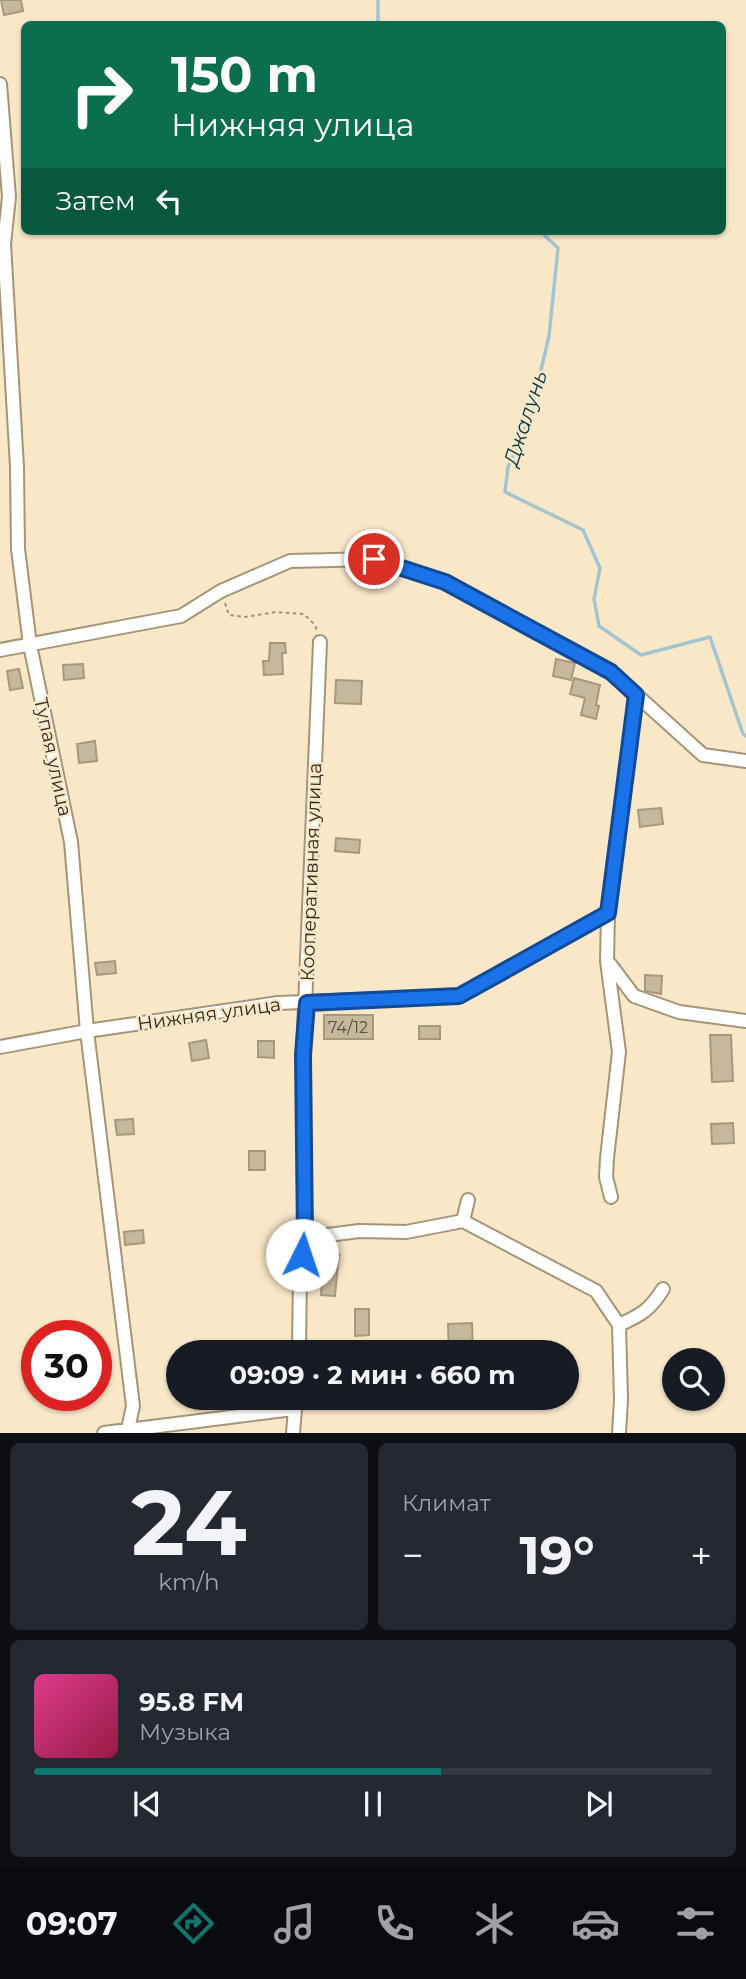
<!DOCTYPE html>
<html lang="ru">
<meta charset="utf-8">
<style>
body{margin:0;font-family:Montserrat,sans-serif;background:#242831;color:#f1f3f6;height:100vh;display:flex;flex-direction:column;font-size:26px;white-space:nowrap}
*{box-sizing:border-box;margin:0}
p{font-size:23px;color:#9ea1a6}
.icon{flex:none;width:38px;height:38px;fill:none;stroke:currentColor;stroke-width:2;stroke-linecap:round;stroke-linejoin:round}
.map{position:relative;height:1433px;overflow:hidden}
.sheet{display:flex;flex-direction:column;gap:10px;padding:10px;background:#0d0f14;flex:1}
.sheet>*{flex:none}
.top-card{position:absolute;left:21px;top:21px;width:705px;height:214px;border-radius:10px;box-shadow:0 2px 5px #0004;background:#0b6e4f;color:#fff;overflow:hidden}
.tools{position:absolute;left:662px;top:1348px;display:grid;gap:14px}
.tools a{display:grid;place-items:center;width:63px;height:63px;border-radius:50%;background:#171b24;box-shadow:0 2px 5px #0004;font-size:35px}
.speed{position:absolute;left:21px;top:1320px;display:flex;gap:14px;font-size:35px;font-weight:700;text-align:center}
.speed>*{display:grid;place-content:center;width:91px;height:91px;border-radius:50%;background:#171b24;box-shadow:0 2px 5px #0004;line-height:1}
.speed .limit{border:10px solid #d22;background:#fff;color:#111}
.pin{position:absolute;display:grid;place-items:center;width:60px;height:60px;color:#fff;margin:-30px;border:4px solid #fff;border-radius:50%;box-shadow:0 2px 7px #0007}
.me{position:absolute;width:77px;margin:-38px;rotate:4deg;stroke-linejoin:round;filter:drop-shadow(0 0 5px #0008)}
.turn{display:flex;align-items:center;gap:24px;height:147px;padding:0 35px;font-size:32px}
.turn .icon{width:91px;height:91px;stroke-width:2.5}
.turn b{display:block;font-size:49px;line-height:60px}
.then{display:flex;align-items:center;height:66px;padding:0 35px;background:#0003;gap:14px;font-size:26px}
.big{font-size:52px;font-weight:700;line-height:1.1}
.sheet .widget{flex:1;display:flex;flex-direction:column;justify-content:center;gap:10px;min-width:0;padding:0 24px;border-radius:10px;background:#242831}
.sheet .dial{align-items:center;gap:0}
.dial b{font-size:91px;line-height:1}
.song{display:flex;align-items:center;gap:21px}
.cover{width:84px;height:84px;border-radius:10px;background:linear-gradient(135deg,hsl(330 70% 55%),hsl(340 70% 35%))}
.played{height:7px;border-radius:4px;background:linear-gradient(90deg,#0f766e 60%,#363941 60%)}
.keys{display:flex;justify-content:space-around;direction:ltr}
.heat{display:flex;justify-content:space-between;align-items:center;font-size:38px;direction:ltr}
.sheet .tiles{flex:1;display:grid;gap:10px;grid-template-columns:1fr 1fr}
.widget:last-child{grid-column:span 2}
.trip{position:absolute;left:166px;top:1340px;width:413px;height:70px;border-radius:35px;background:#171b24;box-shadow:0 2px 5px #0004;font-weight:700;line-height:70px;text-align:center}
.dock{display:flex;height:112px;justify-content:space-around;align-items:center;background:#090b0e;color:#9ea1a6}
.dock .icon{width:49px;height:49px}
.dock .active{color:#0f766e}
.dock b{font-size:32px;color:#f1f3f6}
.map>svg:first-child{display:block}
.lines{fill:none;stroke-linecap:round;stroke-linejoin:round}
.stream{stroke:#a2c4d1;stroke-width:3.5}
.building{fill:#c6b89d;stroke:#a7987a;stroke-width:2}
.minor-casing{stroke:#a49577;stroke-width:16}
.path{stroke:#9e927b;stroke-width:2;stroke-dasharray:3.5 3.5;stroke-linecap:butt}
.minor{stroke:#fff;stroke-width:12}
.route-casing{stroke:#114b97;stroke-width:18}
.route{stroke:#1a73e8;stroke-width:12}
.labels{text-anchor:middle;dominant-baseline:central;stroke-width:5;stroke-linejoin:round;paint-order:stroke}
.number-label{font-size:16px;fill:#564e3e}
.street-label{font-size:19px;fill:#312b1f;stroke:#f9e8c8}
.water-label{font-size:21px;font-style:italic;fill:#073949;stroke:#f9e8c8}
</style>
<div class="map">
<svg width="746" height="1433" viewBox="0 0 746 1433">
<rect width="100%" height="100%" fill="#f9e8c8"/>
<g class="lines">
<path class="stream" d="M 378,24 L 378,0
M 540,231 L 558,248 L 549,336 L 529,420 L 508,467 L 505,492 L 583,530 L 600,568 L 594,599 L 599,626 L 641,655 L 710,637 L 743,734 L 746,736"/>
</g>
<path class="building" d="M 1,0 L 21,0 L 23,11 L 4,15 Z
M 270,643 L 285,643 L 286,653 L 282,653 L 283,674 L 264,675 L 263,661 L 269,661 Z
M 556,659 L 575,663 L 571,680 L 553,676 Z
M 83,664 L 84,678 L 64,680 L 63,665 Z
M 19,669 L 23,688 L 10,690 L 7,671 Z
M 574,678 L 600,685 L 596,705 L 599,706 L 596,719 L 581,715 L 585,698 L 570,694 Z
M 336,680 L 362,681 L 361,704 L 335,703 Z
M 95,741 L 97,761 L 79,763 L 77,744 Z
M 661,808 L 663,824 L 640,827 L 638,810 Z
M 336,838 L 360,840 L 359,853 L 335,851 Z
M 115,961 L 116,973 L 97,975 L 95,963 Z
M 645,975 L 662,976 L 661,994 L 645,991 Z
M 324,1015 L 373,1015 L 373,1039 L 324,1039 Z
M 419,1026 L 440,1026 L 440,1039 L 419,1039 Z
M 710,1035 L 731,1035 L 733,1081 L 712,1082 Z
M 206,1040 L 209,1058 L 192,1061 L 189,1043 Z
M 258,1041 L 274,1041 L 274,1058 L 258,1057 Z
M 133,1119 L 134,1134 L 117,1135 L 115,1120 Z
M 733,1123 L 734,1143 L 712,1144 L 711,1124 Z
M 249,1151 L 265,1151 L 265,1170 L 249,1170 Z
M 143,1230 L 144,1243 L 125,1245 L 124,1232 Z
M 324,1253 L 339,1254 L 335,1296 L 321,1295 Z
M 355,1309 L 369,1309 L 369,1335 L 355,1336 Z
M 472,1323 L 473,1353 L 449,1353 L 448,1324 Z"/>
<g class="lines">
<defs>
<path id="minor" d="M 0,84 L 9,197 L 4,244 L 17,467 L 18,549 L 30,645 L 71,842 L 87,1031 L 133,1406 L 128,1429
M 0,650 L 181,616 L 221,591 L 290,561 L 374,559 L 445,582 L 611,672 L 703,755 L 746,761
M 610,964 L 634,996 L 679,1012 L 746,1021
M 0,1047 L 87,1031 L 278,1003 L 459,996 L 608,913
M 611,1197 L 606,1177 L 607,1158 L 619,1052 L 607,961 L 608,913 L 636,695
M 463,1221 L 468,1200
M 305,1238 L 359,1231 L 406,1232 L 463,1221 L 596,1291 L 619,1325 C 641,1315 650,1310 663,1289
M 619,1325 L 621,1400 L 619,1433
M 299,1353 L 300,1271 L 305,1238 L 303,1055 L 320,642
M 104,1433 L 293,1409
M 293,1433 L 296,1398"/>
</defs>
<use href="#minor" class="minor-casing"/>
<path class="path" d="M 225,603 L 229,615 L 245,617 L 276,612 L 304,614 L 315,625 L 317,631"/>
<use href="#minor" class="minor"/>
</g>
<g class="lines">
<defs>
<path id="route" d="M 302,1255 L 305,1238 L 303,1055 L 307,1003 L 459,996 L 608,913 L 636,695 L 611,672 L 445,582 L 374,559"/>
</defs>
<use href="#route" class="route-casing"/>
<use href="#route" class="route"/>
</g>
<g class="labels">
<g class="number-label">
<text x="348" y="1027">74/12</text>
</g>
<g class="street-label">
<text transform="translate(53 757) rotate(78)">Тупая улица</text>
<text transform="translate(311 872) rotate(-88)">Кооперативная улица</text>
<text transform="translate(209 1014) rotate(-8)">Нижняя улица</text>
</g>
<g class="water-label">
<text transform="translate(525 418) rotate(-72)">Джалунь</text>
</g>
</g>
</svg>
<div class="tools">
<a><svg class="icon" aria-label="search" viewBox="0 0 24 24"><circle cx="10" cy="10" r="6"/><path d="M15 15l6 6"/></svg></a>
</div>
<div class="speed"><div class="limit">30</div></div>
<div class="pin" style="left:374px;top:559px;background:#d93025"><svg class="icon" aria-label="arrive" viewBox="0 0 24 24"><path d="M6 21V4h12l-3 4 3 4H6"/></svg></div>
<svg class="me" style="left:302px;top:1255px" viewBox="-20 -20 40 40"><circle r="19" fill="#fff"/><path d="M0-13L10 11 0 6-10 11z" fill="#1a73e8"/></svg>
<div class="trip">09:09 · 2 мин · 660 m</div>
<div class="top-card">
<div class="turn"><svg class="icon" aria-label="right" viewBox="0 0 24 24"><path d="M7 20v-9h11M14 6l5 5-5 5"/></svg><div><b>150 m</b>Нижняя улица</div></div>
<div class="then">Затем<svg class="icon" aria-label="left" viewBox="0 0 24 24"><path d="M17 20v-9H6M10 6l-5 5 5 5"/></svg></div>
</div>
</div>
<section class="sheet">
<div class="tiles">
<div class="widget dial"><b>24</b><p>km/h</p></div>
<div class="widget"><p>Климат</p>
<div class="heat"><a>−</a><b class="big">19°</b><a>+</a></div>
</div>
<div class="widget">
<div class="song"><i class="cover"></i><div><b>95.8 FM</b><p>Музыка</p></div></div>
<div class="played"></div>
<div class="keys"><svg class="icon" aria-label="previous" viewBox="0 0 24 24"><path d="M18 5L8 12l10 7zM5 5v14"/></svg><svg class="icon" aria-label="pause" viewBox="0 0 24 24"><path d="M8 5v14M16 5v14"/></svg><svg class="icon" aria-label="next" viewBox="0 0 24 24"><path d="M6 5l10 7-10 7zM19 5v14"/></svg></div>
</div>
</div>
</section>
<nav class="dock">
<b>09:07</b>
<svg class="icon active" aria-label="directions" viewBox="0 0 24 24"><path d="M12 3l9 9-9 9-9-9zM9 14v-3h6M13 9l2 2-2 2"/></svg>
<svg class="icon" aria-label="music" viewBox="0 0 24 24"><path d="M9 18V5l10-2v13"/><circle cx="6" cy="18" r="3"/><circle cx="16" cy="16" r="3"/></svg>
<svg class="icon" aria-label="phone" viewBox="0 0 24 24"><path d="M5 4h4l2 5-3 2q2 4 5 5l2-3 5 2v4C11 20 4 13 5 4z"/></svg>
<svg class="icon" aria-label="climate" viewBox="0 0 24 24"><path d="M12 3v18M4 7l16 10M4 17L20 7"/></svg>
<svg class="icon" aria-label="car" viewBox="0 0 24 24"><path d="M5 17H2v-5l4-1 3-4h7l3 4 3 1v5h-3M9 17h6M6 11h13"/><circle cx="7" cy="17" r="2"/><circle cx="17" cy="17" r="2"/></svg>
<svg class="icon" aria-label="filters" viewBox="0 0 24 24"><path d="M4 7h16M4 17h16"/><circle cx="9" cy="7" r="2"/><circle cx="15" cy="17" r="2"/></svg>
</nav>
